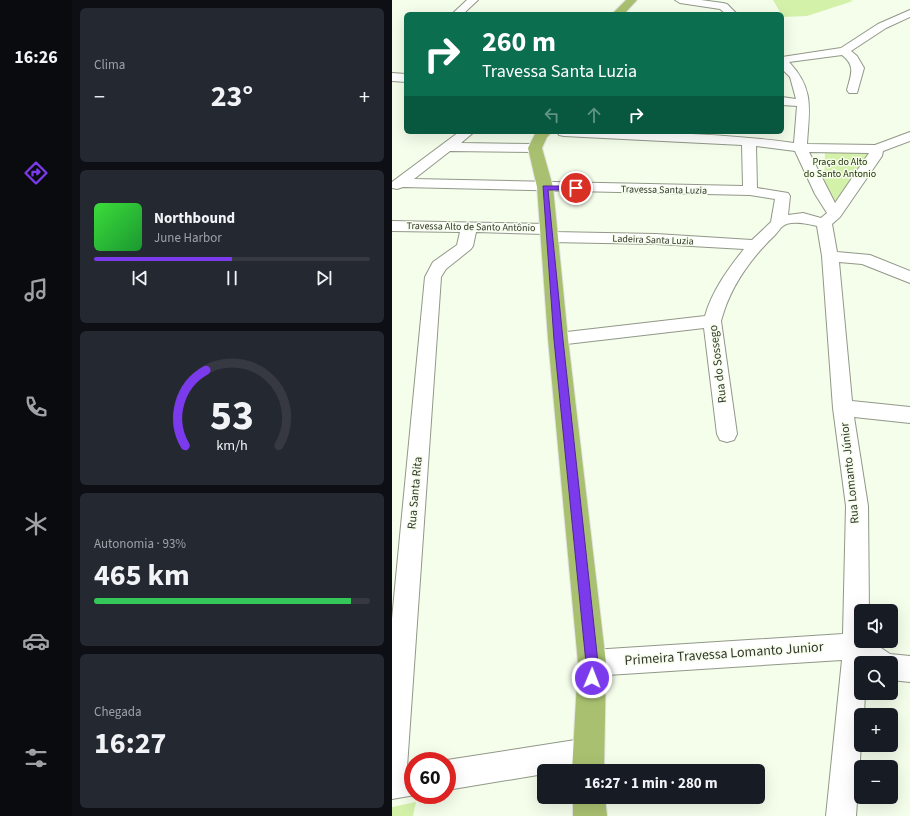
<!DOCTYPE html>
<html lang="pt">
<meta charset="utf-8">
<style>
body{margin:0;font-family:"Source Sans 3",sans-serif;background:#242831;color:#f1f3f6;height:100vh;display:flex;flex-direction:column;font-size:15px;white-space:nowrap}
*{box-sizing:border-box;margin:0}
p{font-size:13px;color:#9ea1a6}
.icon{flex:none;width:22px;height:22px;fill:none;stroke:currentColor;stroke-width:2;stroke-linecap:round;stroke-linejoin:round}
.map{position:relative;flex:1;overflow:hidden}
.side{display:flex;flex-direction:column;gap:8px;padding:8px;background:#0d0f14;width:320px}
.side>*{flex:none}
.guide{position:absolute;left:12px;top:12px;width:380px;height:122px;border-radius:6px;box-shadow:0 4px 16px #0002;background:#0b6e4f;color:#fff;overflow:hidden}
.tools{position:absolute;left:462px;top:604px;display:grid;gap:8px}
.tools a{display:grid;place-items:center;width:44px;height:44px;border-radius:6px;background:#171b24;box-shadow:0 4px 16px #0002;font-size:20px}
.speed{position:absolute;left:12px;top:752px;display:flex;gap:8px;font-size:20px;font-weight:700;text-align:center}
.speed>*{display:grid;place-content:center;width:52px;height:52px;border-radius:50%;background:#171b24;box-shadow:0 4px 16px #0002;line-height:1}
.speed .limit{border:6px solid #d22;background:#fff;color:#111}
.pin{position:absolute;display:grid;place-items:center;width:34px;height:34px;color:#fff;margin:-17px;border:2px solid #fff;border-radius:50%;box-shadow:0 1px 4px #0007}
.me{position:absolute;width:44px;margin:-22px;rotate:1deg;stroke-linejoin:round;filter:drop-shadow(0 0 3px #0008)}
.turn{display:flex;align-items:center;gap:14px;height:84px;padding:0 12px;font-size:18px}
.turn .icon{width:52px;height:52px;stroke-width:2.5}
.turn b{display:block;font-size:28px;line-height:34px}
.lanes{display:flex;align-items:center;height:38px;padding:0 12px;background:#0003;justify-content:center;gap:20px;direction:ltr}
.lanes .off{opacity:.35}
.big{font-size:30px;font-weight:700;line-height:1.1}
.side .tile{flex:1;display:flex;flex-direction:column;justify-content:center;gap:6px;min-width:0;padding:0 14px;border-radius:6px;background:#242831}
.side .dial{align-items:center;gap:0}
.dial svg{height:104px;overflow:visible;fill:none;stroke:#363941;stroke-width:7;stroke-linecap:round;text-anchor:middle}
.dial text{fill:#f1f3f6;stroke:none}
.song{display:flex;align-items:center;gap:12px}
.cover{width:48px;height:48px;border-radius:6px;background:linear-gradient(135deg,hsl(120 70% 55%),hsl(130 70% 35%))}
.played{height:4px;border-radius:2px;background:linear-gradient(90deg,#7c3aed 50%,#363941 50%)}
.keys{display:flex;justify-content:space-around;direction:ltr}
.heat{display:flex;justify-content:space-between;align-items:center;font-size:22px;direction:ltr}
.charge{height:6px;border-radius:3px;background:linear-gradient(90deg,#34c759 93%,#363941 0)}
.trip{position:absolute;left:145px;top:764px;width:228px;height:40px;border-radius:6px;background:#171b24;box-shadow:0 4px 16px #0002;font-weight:700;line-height:40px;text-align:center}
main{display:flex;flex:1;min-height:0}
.dock{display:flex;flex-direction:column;width:72px;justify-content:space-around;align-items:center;background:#090b0e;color:#9ea1a6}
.dock .icon{width:28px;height:28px}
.dock .current{color:#7c3aed}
.dock b{font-size:18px;color:#f1f3f6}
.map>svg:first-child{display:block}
.green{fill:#d4f1aa}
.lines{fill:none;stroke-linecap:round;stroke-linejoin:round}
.minor-casing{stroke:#919888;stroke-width:2}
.major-casing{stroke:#e2e3e2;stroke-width:2}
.minor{fill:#fff;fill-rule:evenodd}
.major{fill:#a9c070;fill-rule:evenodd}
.route{fill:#7c3aed;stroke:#51269a}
.labels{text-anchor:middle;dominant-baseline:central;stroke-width:3;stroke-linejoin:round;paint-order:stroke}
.far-park-label{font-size:10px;fill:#25320b;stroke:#f5fdeb}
.far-street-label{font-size:10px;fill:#33362f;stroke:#f5fdeb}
.street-label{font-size:12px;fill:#33362f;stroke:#f5fdeb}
.near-street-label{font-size:14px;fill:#33362f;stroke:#f5fdeb}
</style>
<main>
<nav class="dock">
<b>16:26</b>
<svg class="icon current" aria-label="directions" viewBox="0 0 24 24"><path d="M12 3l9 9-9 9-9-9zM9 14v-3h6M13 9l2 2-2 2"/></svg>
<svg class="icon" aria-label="music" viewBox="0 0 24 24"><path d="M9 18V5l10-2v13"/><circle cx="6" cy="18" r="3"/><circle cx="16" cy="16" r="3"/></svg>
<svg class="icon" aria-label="phone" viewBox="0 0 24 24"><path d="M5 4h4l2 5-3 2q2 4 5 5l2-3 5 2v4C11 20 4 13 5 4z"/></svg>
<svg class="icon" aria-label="climate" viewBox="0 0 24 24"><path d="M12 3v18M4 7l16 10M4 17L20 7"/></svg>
<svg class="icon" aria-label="car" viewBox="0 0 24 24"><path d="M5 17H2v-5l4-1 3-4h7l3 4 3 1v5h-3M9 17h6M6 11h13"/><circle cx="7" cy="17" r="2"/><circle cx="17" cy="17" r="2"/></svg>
<svg class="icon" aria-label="filters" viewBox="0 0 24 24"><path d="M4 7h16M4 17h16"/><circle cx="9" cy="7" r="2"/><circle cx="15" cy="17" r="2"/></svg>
</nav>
<section class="side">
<div class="tile"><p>Clima</p>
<div class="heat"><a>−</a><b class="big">23°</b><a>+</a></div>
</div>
<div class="tile">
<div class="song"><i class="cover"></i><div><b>Northbound</b><p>June Harbor</p></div></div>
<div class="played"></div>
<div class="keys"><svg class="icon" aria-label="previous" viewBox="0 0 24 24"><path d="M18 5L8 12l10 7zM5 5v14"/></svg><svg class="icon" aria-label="pause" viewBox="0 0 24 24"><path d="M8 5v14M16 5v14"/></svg><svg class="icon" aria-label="next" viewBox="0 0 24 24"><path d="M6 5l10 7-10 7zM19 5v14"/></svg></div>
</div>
<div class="tile dial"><svg viewBox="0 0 100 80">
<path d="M14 69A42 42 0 1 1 86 69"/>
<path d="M14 69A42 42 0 0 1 30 11" stroke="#7c3aed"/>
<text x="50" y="56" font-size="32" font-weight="700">53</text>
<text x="50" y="72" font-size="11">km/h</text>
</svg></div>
<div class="tile"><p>Autonomia · 93%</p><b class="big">465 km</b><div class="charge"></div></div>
<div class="tile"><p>Chegada</p><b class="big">16:27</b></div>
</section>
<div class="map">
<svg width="518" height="816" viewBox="0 0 518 816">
<rect width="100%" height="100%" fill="#f5fdeb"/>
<path class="green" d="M 381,0 L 458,0 L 461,1 L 415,16 L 391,17 Z
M 433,150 L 477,153 L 443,205 L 432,186 Z
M 24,802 L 21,816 L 0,816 L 0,807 Z"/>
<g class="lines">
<defs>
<path id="minor" d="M 75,0 L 86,0 L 71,14 L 60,14 Z
M 283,0 L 309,0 L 331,3 L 335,4 L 345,14 L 334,14 L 328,9 L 288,3 Z
M 518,10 L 518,17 L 494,28 L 459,51 L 465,56 L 472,68 L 465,93 L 457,93 L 455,90 C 459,74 464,66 450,55 L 397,62 C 423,90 417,109 415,144 L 483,145 L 518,132 L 518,141 L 491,151 L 490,156 L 448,217 L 440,224 L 445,252 L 478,255 L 518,271 L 518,283 L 470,264 L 447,262 L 460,401 L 518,407 L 518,423 L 462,417 L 476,506 L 477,611 L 469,611 L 469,641 L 479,641 L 498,654 L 518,656 L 518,682 L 499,680 L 499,663 L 469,663 L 469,693 L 473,693 L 472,715 L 469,715 L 469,745 L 464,816 L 434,816 L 450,660 L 200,676 L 191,672 L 187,663 L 191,654 L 200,650 L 451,634 L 454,506 L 441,408 L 430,256 L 425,226 C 417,224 398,220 391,226 C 388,228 386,232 383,235 C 358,259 338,287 329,321 L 345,434 L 342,440 L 335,442 L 328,440 L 325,434 L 312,328 L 166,345 L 160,343 L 157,339 L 160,335 L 166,333 L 313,316 C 320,291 336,269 352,249 L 264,244 L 158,242 L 152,240 L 150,237 L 153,234 L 84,232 L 81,246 L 79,249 L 54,269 L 49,277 L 15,767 L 21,766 L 21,795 L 23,795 L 0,799 L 0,619 L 33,277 L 41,262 L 65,245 L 68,232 L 0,231 L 0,221 L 157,224 L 162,226 L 165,229 L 162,232 L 264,234 L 360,240 L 379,222 L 383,199 L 358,195 L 11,187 L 5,189 L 0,188 L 0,182 L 67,132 L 82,132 L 69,143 L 143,144 L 148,145 L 150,148 L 148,151 L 143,152 L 58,151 L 22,179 L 351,186 L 350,145 L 172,136 L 167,135 L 165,132 C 244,132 323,132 402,143 L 405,106 L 390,105 L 390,97 L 404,99 L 398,77 L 390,69 L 390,57 L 449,48 L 486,24 ZM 364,146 L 403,151 L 423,194 L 435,213 L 429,218 L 411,213 L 396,215 L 398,196 L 396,193 L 365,188 ZM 417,152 L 477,153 L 443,203 Z
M 0,73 L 14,74 L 14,82 L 0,81 Z
M 196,738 L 206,742 L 210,752 L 206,762 C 189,769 170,771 152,771 L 152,774 L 55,790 L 55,761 L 54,761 L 55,760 Z"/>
<path id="major" d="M 234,0 L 245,0 L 232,14 L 220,14 Z
M 144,132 L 160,132 L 155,137 L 150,148 L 161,187 L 176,339 L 214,663 L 212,771 L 180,771 L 186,663 L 156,339 L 145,187 L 136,148 Z
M 181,797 L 213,797 L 215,816 L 181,816 Z"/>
</defs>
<use href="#minor" class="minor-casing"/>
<use href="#major" class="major-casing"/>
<use href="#minor" class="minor"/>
<use href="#major" class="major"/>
</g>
<path class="route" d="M 151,186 L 184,186 L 188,188 L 184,190 L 156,190 L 171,340 L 206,663 L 206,678 L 204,682 L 200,684 L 195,682 L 193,678 L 194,663 L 162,340 Z"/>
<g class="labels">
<g class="far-park-label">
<text x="448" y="162">Praça do Alto<tspan x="448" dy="12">do Santo Antonio</tspan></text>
</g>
<g class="far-street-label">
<text transform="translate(272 190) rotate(1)">Travessa Santa Luzia</text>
<text transform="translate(79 227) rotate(1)">Travessa Alto de Santo Antônio</text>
<text transform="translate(261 240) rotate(2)">Ladeira Santa Luzia</text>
</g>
<g class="street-label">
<text transform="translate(326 364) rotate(-97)">Rua do Sossego</text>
<text transform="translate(458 473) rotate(-96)">Rua Lomanto Júnior</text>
<text transform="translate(23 493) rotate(-85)">Rua Santa Rita</text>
</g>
<g class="near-street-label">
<text transform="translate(332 654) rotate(-4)">Primeira Travessa Lomanto Junior</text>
</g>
</g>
</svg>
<div class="tools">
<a><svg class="icon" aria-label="sound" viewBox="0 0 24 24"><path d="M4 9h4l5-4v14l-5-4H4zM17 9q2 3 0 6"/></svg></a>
<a><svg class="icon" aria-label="search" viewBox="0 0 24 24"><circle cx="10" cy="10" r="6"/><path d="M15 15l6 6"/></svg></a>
<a>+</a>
<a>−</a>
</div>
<div class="speed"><div class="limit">60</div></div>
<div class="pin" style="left:184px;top:188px;background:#d93025"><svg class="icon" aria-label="arrive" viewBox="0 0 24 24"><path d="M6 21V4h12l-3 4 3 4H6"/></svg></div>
<svg class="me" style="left:200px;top:678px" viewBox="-20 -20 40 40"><circle r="17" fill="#7c3aed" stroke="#fff" stroke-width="3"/><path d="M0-11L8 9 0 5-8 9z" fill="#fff"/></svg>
<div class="trip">16:27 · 1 min · 280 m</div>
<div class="guide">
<div class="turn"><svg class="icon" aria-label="right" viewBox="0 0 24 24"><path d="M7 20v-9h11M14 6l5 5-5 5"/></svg><div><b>260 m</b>Travessa Santa Luzia</div></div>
<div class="lanes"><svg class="icon off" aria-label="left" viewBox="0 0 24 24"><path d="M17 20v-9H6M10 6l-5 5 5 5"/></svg><svg class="icon off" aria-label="ahead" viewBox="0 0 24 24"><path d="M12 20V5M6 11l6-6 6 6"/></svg><svg class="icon" aria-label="right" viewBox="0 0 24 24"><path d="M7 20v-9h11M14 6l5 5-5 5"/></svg></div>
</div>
</div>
</main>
